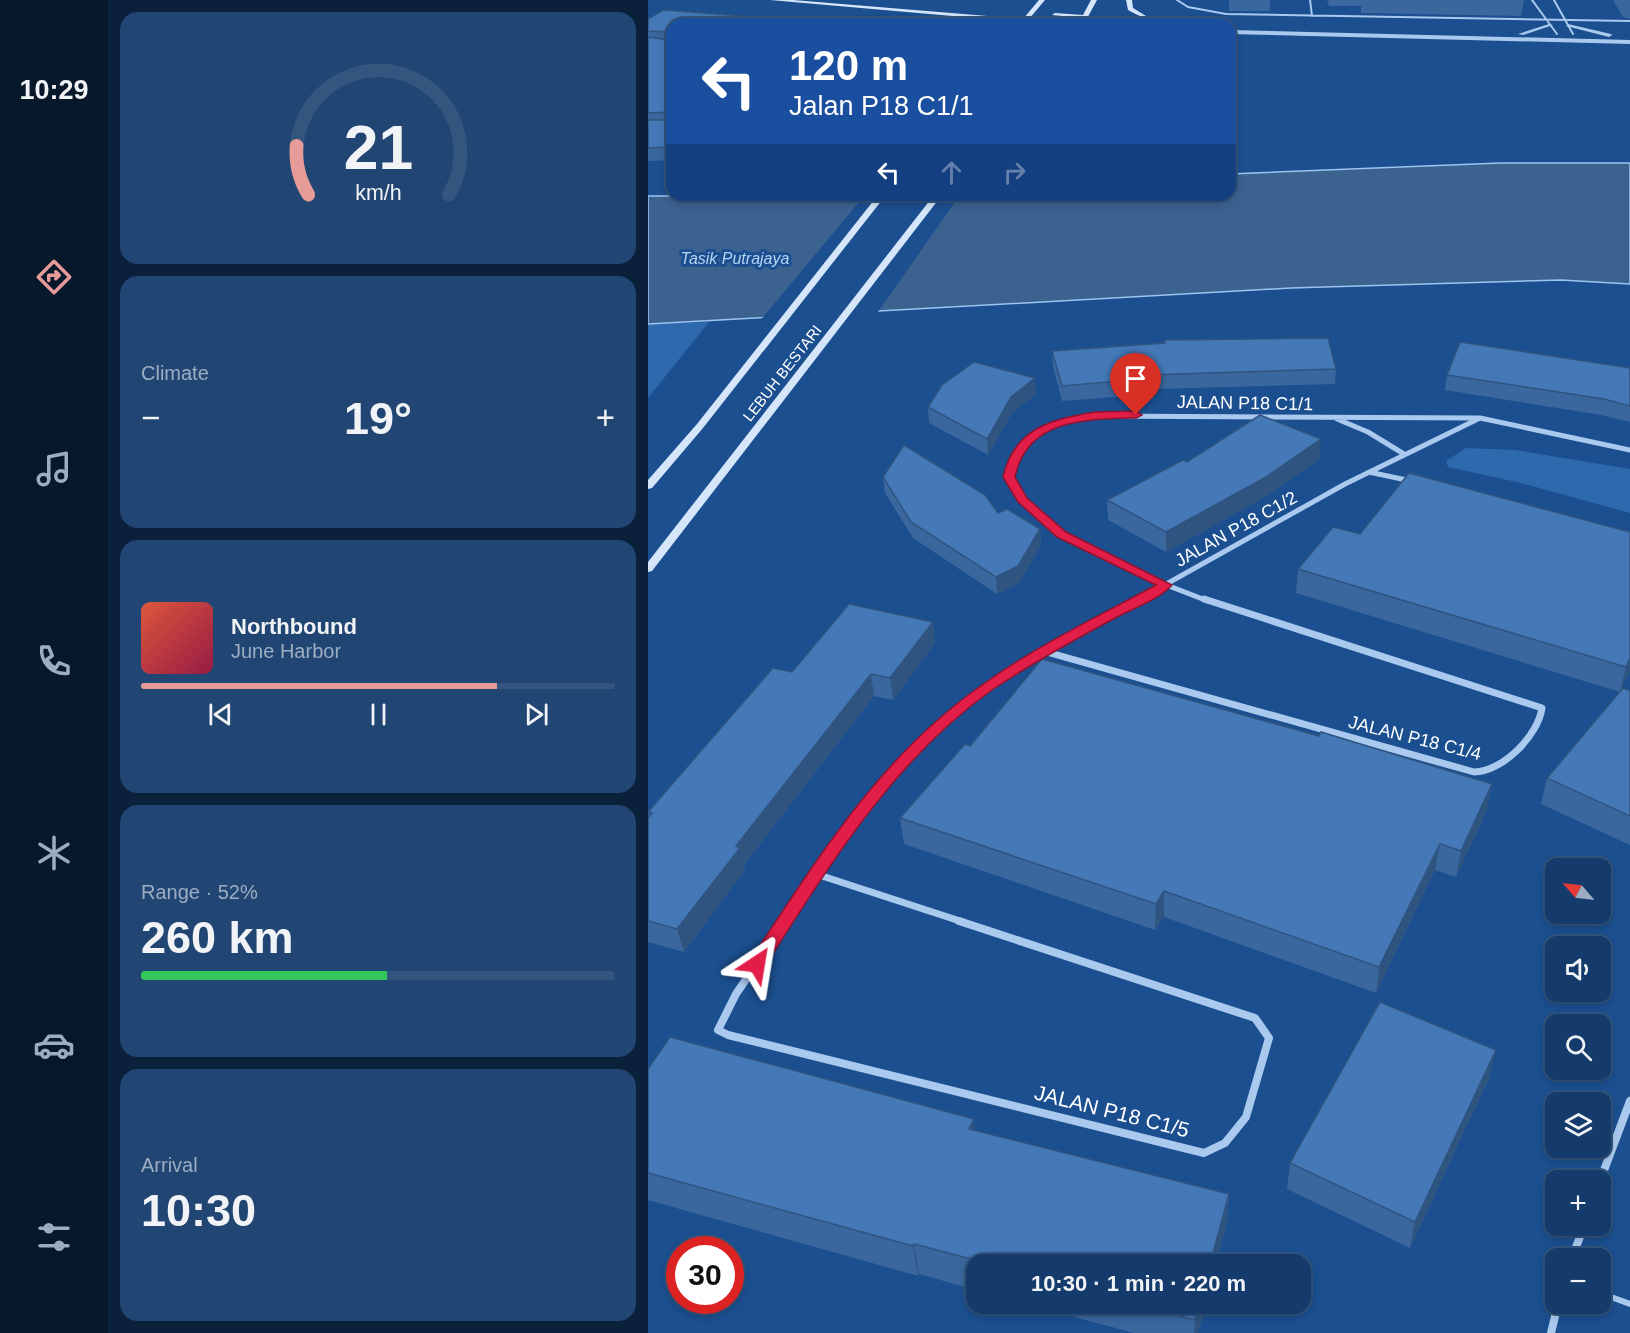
<!DOCTYPE html>
<meta charset="utf-8">
<style>
body{margin:0;font-family:Helvetica,sans-serif;background:#214673;color:#f1f3f6;height:100vh;display:flex;flex-direction:column;font-size:22px;white-space:nowrap}
*{box-sizing:border-box;margin:0}
p{font-size:20px;color:#9dadc1}
.icon{flex:none;width:33px;height:33px;fill:none;stroke:currentColor;stroke-width:2;stroke-linecap:round;stroke-linejoin:round}
.map{position:relative;flex:1;overflow:hidden}
.side{display:flex;flex-direction:column;gap:12px;padding:12px;background:#0b203b;width:540px}
.side>*{flex:none}
.top-card{position:absolute;left:18px;top:18px;width:570px;height:183px;border-radius:18px;box-shadow:0 3px 9px #0003,0 0 0 2px #33557e;background:#1a4fa0;color:#fff;overflow:hidden}
.needle{width:39px;rotate:298deg}
.tools{position:absolute;left:897px;top:858px;display:grid;gap:12px}
.tools a{display:grid;place-items:center;width:66px;height:66px;border-radius:12px;background:#143b6b;box-shadow:0 3px 9px #0003,0 0 0 2px #33557e;font-size:30px}
.speed{position:absolute;left:18px;top:1236px;display:flex;gap:12px;font-size:30px;font-weight:700;text-align:center}
.speed>*{display:grid;place-content:center;width:78px;height:78px;border-radius:50%;background:#143b6b;box-shadow:0 3px 9px #0003,0 0 0 2px #33557e;line-height:1}
.speed .limit{border:9px solid #d22;background:#fff;color:#111}
.pin{position:absolute;display:grid;place-items:center;width:51px;height:51px;color:#fff;margin:-62px -26px;border-radius:50% 50% 50% 0;rotate:-45deg;box-shadow:0 0 6px #0007}
.pin .icon{rotate:45deg}
.me{position:absolute;width:66px;margin:-33px;rotate:33deg;stroke-linejoin:round;filter:drop-shadow(0 0 4px #0008)}
.turn{display:flex;align-items:center;gap:21px;height:126px;padding:0 24px;font-size:27px}
.turn .icon{width:78px;height:78px;stroke-width:2.5}
.turn b{display:block;font-size:42px;line-height:51px}
.lanes{display:flex;align-items:center;height:57px;padding:0 24px;background:#0003;justify-content:center;gap:30px;direction:ltr}
.lanes .off{opacity:.35}
.big{font-size:45px;font-weight:800;line-height:1.1}
.side .card{flex:1;display:flex;flex-direction:column;justify-content:center;gap:9px;min-width:0;padding:0 21px;border-radius:18px;background:#214673}
.side .dial{align-items:center;gap:0}
.dial svg{height:156px;overflow:visible;fill:none;stroke:#33557e;stroke-width:7;stroke-linecap:round;text-anchor:middle}
.dial text{fill:#f1f3f6;stroke:none}
.song{display:flex;align-items:center;gap:18px}
.cover{width:72px;height:72px;border-radius:9px;background:linear-gradient(135deg,hsl(10 70% 55%),hsl(340 70% 35%))}
.played{height:6px;border-radius:3px;background:linear-gradient(90deg,#e69b98 75%,#33557e 75%)}
.keys{display:flex;justify-content:space-around;direction:ltr}
.heat{display:flex;justify-content:space-between;align-items:center;font-size:33px;direction:ltr}
.charge{height:9px;border-radius:4px;background:linear-gradient(90deg,#34c759 52%,#33557e 0)}
.trip{position:absolute;left:318px;top:1254px;width:345px;height:60px;border-radius:18px;background:#143b6b;box-shadow:0 3px 9px #0003,0 0 0 2px #33557e;font-weight:800;line-height:60px;text-align:center}
main{display:flex;flex:1;min-height:0}
.dock{display:flex;flex-direction:column;width:108px;justify-content:space-around;align-items:center;background:#08182b;color:#9dadc1}
.dock .icon{width:42px;height:42px}
.dock .selected{color:#e69b98}
.dock b{font-size:27px;color:#f1f3f6}
.map>svg:first-child{display:block}
.green{fill:#2e69ad}
.water{fill:#3c6290;stroke:#9cc4f0;stroke-width:1.5}
.pier{fill:#1b4f8f}
.lines{fill:none;stroke-linecap:round;stroke-linejoin:round}
.service-far1{stroke:#a9c9ee;stroke-width:2}
.service{stroke:#a9c9ee;stroke-width:6}
.minor-far2{stroke:#a9c9ee;stroke-width:5}
.minor-far1{stroke:#a9c9ee;stroke-width:7}
.minor{stroke:#a9c9ee;stroke-width:8}
.tertiary{fill:#a9c9ee;fill-rule:evenodd}
.secondary{fill:#d6e6fa;fill-rule:evenodd}
.wall{fill:#3a679d}
.shaded-wall{fill:#305480}
.building{fill:#4478b7;stroke:#305480;stroke-width:1.5}
.route{fill:#e11d48;stroke:#92132f;stroke-width:1.5}
.labels{text-anchor:middle;dominant-baseline:central;stroke-width:6;stroke-linejoin:round;paint-order:stroke}
.far-street-label{font-size:15px;fill:#fff;stroke:#1b4f8f}
.far-water-label{font-size:16px;font-style:italic;fill:#b5d3f5;stroke:#1b4f8f}
.street-label{font-size:18px;fill:#fff;stroke:#1b4f8f}
.near-street-label{font-size:21px;fill:#fff;stroke:#1b4f8f}
</style>
<main>
<nav class="dock">
<b>10:29</b>
<svg class="icon selected" aria-label="directions" viewBox="0 0 24 24"><path d="M12 3l9 9-9 9-9-9zM9 14v-3h6M13 9l2 2-2 2"/></svg>
<svg class="icon" aria-label="music" viewBox="0 0 24 24"><path d="M9 18V5l10-2v13"/><circle cx="6" cy="18" r="3"/><circle cx="16" cy="16" r="3"/></svg>
<svg class="icon" aria-label="phone" viewBox="0 0 24 24"><path d="M5 4h4l2 5-3 2q2 4 5 5l2-3 5 2v4C11 20 4 13 5 4z"/></svg>
<svg class="icon" aria-label="climate" viewBox="0 0 24 24"><path d="M12 3v18M4 7l16 10M4 17L20 7"/></svg>
<svg class="icon" aria-label="car" viewBox="0 0 24 24"><path d="M5 17H2v-5l4-1 3-4h7l3 4 3 1v5h-3M9 17h6M6 11h13"/><circle cx="7" cy="17" r="2"/><circle cx="17" cy="17" r="2"/></svg>
<svg class="icon" aria-label="filters" viewBox="0 0 24 24"><path d="M4 7h16M4 17h16"/><circle cx="9" cy="7" r="2"/><circle cx="15" cy="17" r="2"/></svg>
</nav>
<section class="side">
<div class="card dial"><svg viewBox="0 0 100 80">
<path d="M14 69A42 42 0 1 1 86 69"/>
<path d="M14 69A42 42 0 0 1 8 44" stroke="#e69b98"/>
<text x="50" y="56" font-size="32" font-weight="700">21</text>
<text x="50" y="72" font-size="11">km/h</text>
</svg></div>
<div class="card"><p>Climate</p>
<div class="heat"><a>−</a><b class="big">19°</b><a>+</a></div>
</div>
<div class="card">
<div class="song"><i class="cover"></i><div><b>Northbound</b><p>June Harbor</p></div></div>
<div class="played"></div>
<div class="keys"><svg class="icon" aria-label="previous" viewBox="0 0 24 24"><path d="M18 5L8 12l10 7zM5 5v14"/></svg><svg class="icon" aria-label="pause" viewBox="0 0 24 24"><path d="M8 5v14M16 5v14"/></svg><svg class="icon" aria-label="next" viewBox="0 0 24 24"><path d="M6 5l10 7-10 7zM19 5v14"/></svg></div>
</div>
<div class="card"><p>Range · 52%</p><b class="big">260 km</b><div class="charge"></div></div>
<div class="card"><p>Arrival</p><b class="big">10:30</b></div>
</section>
<div class="map">
<svg width="982" height="1333" viewBox="0 0 982 1333">
<rect width="100%" height="100%" fill="#1b4f8f"/>
<path class="green" d="M 61,322 L 0,398 L 0,324 Z
M 818,448 L 867,450 L 982,469 L 982,513 L 873,483 L 800,467 L 798,461 Z"/>
<path class="water" d="M 852,163 L 982,163 L 982,284 L 913,280 L 643,288 L 0,324 L 0,196 L 582,195 L 582,174 Z"/>
<path class="pier" d="M 217,195 L 312,195 L 227,316 L 111,322 Z"/>
<g class="lines">
<path class="service-far1" d="M 529,0 L 540,7 L 578,14 L 982,21
M 662,0 L 664,16
M 884,0 L 909,34
M 906,0 L 925,34"/>
<path class="service" d="M 952,1293 L 982,1304"/>
<path class="minor-far2" d="M 689,419 L 720,432 L 756,454
M 721,472 L 763,481
M 488,601 L 697,484 L 832,418
M 560,601 C 504,580 416,546 375,501 C 369,494 365,485 361,477 C 370,432 408,422 447,416 L 832,418 L 982,450"/>
<path class="minor-far1" d="M 395,651 L 826,772 C 854,772 890,736 894,708 L 556,599
M 168,874 L 315,922
M 168,874 C 205,820 245,768 294,724 C 352,673 422,635 490,599
M 137,922 L 168,874"/>
<path class="minor" d="M 138,921 L 88,994 L 70,1030 L 80,1035 L 556,1153 L 577,1143 L 598,1117 L 621,1038 L 607,1018 L 311,921
M 952,1181 L 982,1101
M 924,1258 L 936,1226
M 903,1333 L 910,1304"/>
<path class="tertiary" d="M 436,16 L 530,23 L 532,24 L 438,18 Z
M 901,24 L 905,25 L 875,35 L 870,34 Z
M 920,24 L 963,34 L 964,35 L 961,37 L 918,26 Z
M 582,30 L 982,40 L 982,44 L 582,34 Z"/>
<path class="secondary" d="M 122,0 L 145,0 L 375,19 L 391,0 L 397,0 L 381,19 L 422,24 L 378,22 L 371,24 L 373,22 Z
M 443,0 L 449,0 L 436,24 L 431,23 L 434,18 L 404,15 L 407,13 L 435,15 Z
M 478,0 L 484,0 L 485,8 L 498,16 L 530,24 C 512,24 496,19 480,10 Z
M 230,195 L 238,195 L 55,428 L 4,488 L 0,489 L 0,480 L 49,424 Z
M 286,195 L 294,195 L 4,571 L 0,572 L 0,562 Z"/>
</g>
<path class="wall" d="M 581,0 L 622,0 L 622,11 L 581,11 Z
M 679,0 L 876,0 L 873,16 L 713,13 L 713,6 L 681,6 Z
M 965,0 L 982,0 L 982,19 L 975,17 Z
M 0,19 L 24,24 L 24,160 L 0,161 Z
M 404,351 L 688,369 L 687,384 L 506,389 L 506,394 L 414,401 L 405,366 Z
M 982,368 L 982,422 L 953,415 L 797,390 L 799,375 Z
M 388,394 L 364,413 L 340,455 L 281,423 L 280,407 Z
M 672,459 L 617,497 L 518,552 L 460,520 L 459,500 L 539,462 Z
M 235,477 L 350,513 L 392,529 L 393,545 L 371,583 L 349,594 L 265,538 L 237,493 Z
M 982,532 L 982,671 L 972,692 L 648,593 L 650,569 L 712,534 Z
M 285,622 L 287,643 L 245,700 L 226,696 L 96,865 L 97,870 L 36,952 L 0,942 L 0,818 L 1,817 L 0,812 Z
M 982,691 L 982,845 L 893,804 L 899,778 Z
M 322,746 L 844,784 L 839,810 L 808,877 L 787,870 L 728,993 L 516,917 L 507,930 L 256,844 L 252,818 Z
M 0,1069 L 326,1119 L 327,1131 L 581,1194 L 579,1224 L 568,1264 L 328,1264 L 328,1290 L 271,1274 L 270,1276 L 0,1200 Z
M 842,1076 L 762,1248 L 639,1189 L 642,1163 Z
M 378,1304 L 558,1304 L 550,1333 L 486,1333 Z"/>
<path class="shaded-wall" d="M 387,378 L 388,394 L 364,413 L 340,455 L 339,439 L 363,397 Z
M 673,439 L 672,459 L 617,497 L 518,552 L 518,532 Z
M 392,529 L 393,545 L 371,583 L 349,594 L 348,577 Z
M 285,622 L 287,643 L 245,700 L 242,678 Z
M 982,658 L 982,671 L 972,692 L 978,667 Z
M 223,674 L 226,696 L 96,865 L 97,870 L 36,952 L 29,929 L 88,846 Z
M 844,784 L 839,810 L 808,877 L 813,851 Z
M 792,844 L 787,870 L 728,993 L 731,967 Z
M 516,891 L 516,917 L 507,930 L 508,904 Z
M 848,1050 L 842,1076 L 762,1248 L 767,1222 Z
M 326,1119 L 329,1149 L 321,1129 Z
M 581,1194 L 579,1224 L 568,1264 L 562,1264 Z
M 266,1244 L 271,1274 L 270,1276 L 265,1246 Z
M 551,1304 L 558,1304 L 550,1333 L 546,1333 L 547,1320 Z"/>
<path class="building" d="M 15,10 L 205,24 L 24,24 L 24,34 L 23,32 L 0,31 L 0,19 Z
M 0,37 L 22,40 L 24,37 L 24,114 L 22,112 L 0,113 Z
M 24,117 L 24,147 L 0,148 L 0,120 L 22,120 Z
M 680,338 L 688,369 L 496,375 L 506,378 L 414,386 L 404,351 L 517,343 L 516,340 Z
M 812,342 L 982,368 L 982,406 L 956,399 L 799,375 Z
M 326,362 L 387,378 L 363,397 L 339,439 L 280,407 L 294,385 Z
M 612,415 L 673,439 L 618,477 L 518,532 L 459,500 L 535,460 L 539,462 Z
M 256,445 L 337,495 L 350,513 L 359,509 L 392,529 L 370,566 L 348,577 L 263,522 L 235,477 Z
M 761,473 L 982,532 L 982,658 L 978,667 L 650,569 L 685,527 L 712,534 Z
M 201,604 L 285,622 L 242,678 L 223,674 L 88,846 L 92,848 L 29,929 L 0,921 L 0,818 L 4,813 L 0,812 L 125,668 L 144,672 Z
M 394,659 L 671,736 L 673,732 L 844,784 L 813,851 L 792,844 L 731,967 L 516,891 L 508,904 L 252,818 L 317,744 L 322,746 Z
M 975,688 L 982,691 L 982,816 L 899,778 Z
M 732,1002 L 848,1050 L 767,1222 L 642,1163 Z
M 22,1037 L 326,1119 L 321,1129 L 581,1194 L 562,1264 L 342,1264 L 266,1244 L 265,1246 L 0,1173 L 0,1069 Z
M 486,1304 L 551,1304 L 547,1320 Z"/>
<path class="route" d="M 447,412 L 488,411 L 494,415 L 488,418 C 440,419 379,418 367,477 L 379,498 L 418,532 L 524,585 C 512,599 486,608 469,617 C 426,640 384,663 344,690 C 244,761 180,868 115,969 L 103,969 L 101,964 L 103,959 C 170,858 232,756 334,685 C 388,646 449,617 508,585 L 409,537 L 370,502 L 355,477 C 366,428 404,419 447,412 Z"/>
<g class="labels">
<g class="far-street-label">
<text transform="translate(134 373) rotate(-52)">LEBUH BESTARI</text>
</g>
<g class="far-water-label">
<text x="87" y="258">Tasik Putrajaya</text>
</g>
<g class="street-label">
<text transform="translate(597 403) rotate(1)">JALAN P18 C1/1</text>
<text transform="translate(588 529) rotate(-29)">JALAN P18 C1/2</text>
<text transform="translate(767 738) rotate(14)">JALAN P18 C1/4</text>
</g>
<g class="near-street-label">
<text transform="translate(464 1111) rotate(14)">JALAN P18 C1/5</text>
</g>
</g>
</svg>
<div class="tools">
<a><svg class="needle" viewBox="-14 -14 28 28"><path d="M0-13l5 13h-10z" fill="#e53935"/><path d="M0 13l5-13h-10z" fill="#9dadc1"/></svg></a>
<a><svg class="icon" aria-label="sound" viewBox="0 0 24 24"><path d="M4 9h4l5-4v14l-5-4H4zM17 9q2 3 0 6"/></svg></a>
<a><svg class="icon" aria-label="search" viewBox="0 0 24 24"><circle cx="10" cy="10" r="6"/><path d="M15 15l6 6"/></svg></a>
<a><svg class="icon" aria-label="layers" viewBox="0 0 24 24"><path d="M12 4l9 5-9 5-9-5zM3 14l9 5 9-5"/></svg></a>
<a>+</a>
<a>−</a>
</div>
<div class="speed"><div class="limit">30</div></div>
<div class="pin" style="left:488px;top:415px;background:#d93025"><svg class="icon" aria-label="arrive" viewBox="0 0 24 24"><path d="M6 21V4h12l-3 4 3 4H6"/></svg></div>
<svg class="me" style="left:109px;top:964px" viewBox="-20 -20 40 40"><path d="M0-17L14 15 0 8-14 15z" fill="#e11d48" stroke="#fff" stroke-width="4"/></svg>
<div class="trip">10:30 · 1 min · 220 m</div>
<div class="top-card">
<div class="turn"><svg class="icon" aria-label="left" viewBox="0 0 24 24"><path d="M17 20v-9H6M10 6l-5 5 5 5"/></svg><div><b>120 m</b>Jalan P18 C1/1</div></div>
<div class="lanes"><svg class="icon" aria-label="left" viewBox="0 0 24 24"><path d="M17 20v-9H6M10 6l-5 5 5 5"/></svg><svg class="icon off" aria-label="ahead" viewBox="0 0 24 24"><path d="M12 20V5M6 11l6-6 6 6"/></svg><svg class="icon off" aria-label="right" viewBox="0 0 24 24"><path d="M7 20v-9h11M14 6l5 5-5 5"/></svg></div>
</div>
</div>
</main>
